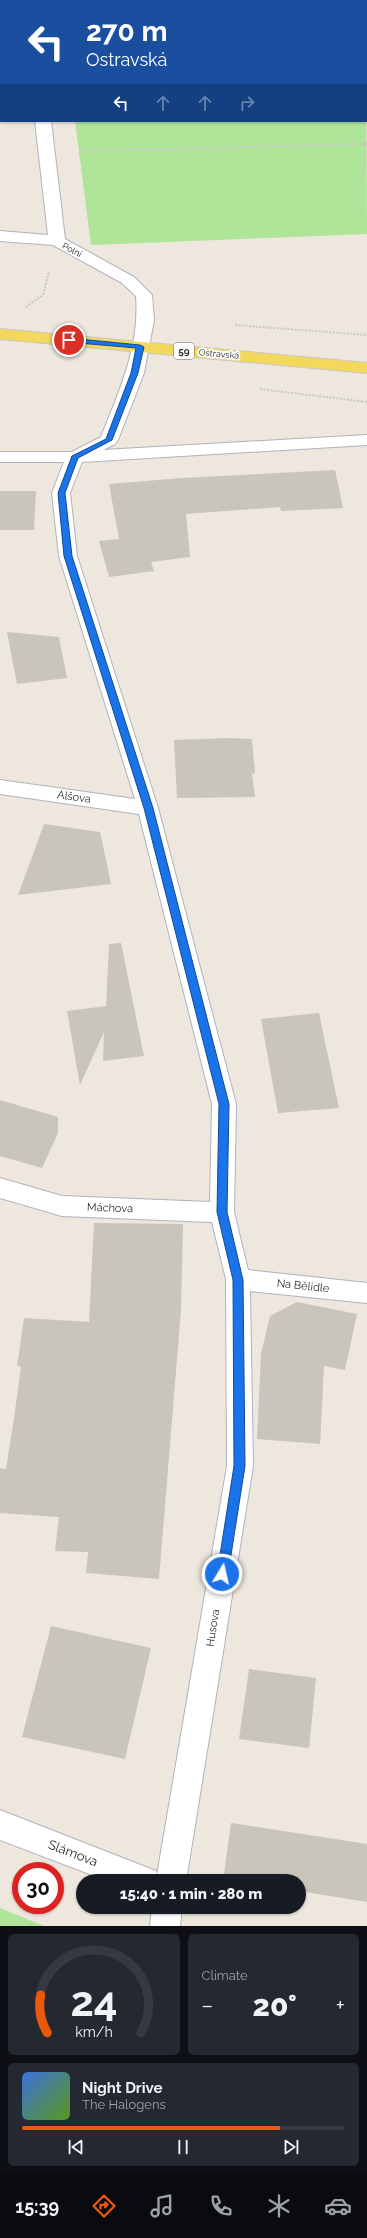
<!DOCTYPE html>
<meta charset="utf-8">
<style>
body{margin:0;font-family:Raleway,sans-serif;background:#242831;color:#f1f3f6;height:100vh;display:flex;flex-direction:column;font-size:15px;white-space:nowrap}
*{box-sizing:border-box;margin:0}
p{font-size:13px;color:#9ea1a6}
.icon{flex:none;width:22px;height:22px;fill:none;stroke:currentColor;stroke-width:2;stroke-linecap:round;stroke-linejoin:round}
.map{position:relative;height:1926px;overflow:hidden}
.side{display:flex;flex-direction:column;gap:8px;padding:8px;background:#0d0f14;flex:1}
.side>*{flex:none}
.hud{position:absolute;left:0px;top:0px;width:367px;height:122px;box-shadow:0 1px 3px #0004;background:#1a4fa0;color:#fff;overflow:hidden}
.speed{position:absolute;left:12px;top:1862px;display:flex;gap:8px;font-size:20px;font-weight:700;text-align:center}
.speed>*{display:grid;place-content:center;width:52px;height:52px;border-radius:50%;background:#171b24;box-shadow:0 1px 3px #0004;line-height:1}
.speed .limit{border:6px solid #d22;background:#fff;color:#111}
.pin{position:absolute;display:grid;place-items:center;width:34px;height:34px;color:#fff;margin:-17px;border:2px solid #fff;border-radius:50%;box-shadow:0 1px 4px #0007}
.me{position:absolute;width:44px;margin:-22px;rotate:9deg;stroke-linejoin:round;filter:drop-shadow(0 0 3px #0008)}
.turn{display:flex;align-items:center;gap:14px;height:84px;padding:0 20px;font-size:18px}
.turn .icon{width:52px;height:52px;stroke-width:2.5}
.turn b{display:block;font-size:28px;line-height:34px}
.lanes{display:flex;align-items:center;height:38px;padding:0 20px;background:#0003;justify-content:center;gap:20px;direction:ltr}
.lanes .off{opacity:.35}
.big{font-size:30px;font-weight:800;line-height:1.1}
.side .widget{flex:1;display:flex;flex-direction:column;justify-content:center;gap:6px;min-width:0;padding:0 14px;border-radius:6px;background:#242831}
.side .dial{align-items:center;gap:0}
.dial svg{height:104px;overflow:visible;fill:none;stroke:#363941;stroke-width:7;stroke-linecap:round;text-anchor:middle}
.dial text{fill:#f1f3f6;stroke:none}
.song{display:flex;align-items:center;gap:12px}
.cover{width:48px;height:48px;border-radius:6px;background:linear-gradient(135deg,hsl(220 70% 55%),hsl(90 70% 35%))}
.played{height:4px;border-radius:2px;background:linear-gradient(90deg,#ea580c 80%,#363941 80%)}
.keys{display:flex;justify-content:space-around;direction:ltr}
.heat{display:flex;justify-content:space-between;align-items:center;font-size:22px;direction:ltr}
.side .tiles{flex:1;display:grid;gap:8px;grid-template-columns:1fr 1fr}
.widget:last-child{grid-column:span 2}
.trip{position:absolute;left:76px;top:1874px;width:230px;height:40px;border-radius:20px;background:#171b24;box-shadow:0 1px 3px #0004;font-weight:800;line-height:40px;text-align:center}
.dock{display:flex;height:64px;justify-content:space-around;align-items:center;background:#090b0e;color:#9ea1a6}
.dock .icon{width:28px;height:28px}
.dock .active{color:#ea580c}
.dock b{font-size:18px;color:#f1f3f6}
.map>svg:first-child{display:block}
.green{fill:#aee598}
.building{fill:#c9c5bb}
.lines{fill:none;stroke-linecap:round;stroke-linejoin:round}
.lane-casing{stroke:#b1b2bf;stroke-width:2}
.street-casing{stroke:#b1b2bf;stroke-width:2}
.primary-casing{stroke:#c8c8c8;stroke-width:2}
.path{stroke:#c8c8c8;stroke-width:2;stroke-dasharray:2 1.5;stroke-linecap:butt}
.lane{fill:#fff;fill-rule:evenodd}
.street{fill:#fff;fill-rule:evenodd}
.primary{fill:#f3d85b;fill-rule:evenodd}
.route{fill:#1a73e8;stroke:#114b97}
.labels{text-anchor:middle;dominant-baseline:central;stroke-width:3.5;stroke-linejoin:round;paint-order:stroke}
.far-street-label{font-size:9px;fill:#2b2b2b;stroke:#fff}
.shield{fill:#fff;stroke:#6b6b6b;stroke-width:1}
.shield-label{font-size:10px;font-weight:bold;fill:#2b2b2b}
.street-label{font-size:11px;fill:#2b2b2b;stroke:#fff}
.near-street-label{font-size:13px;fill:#2b2b2b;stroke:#fff}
</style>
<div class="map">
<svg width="367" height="1926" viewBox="0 0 367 1926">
<rect width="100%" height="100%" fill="#ede7dd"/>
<path class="green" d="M 366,61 L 367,234 L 91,245 L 75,121 L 366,121 Z
M 0,1908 L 44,1926 L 0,1926 Z"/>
<path class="building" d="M 335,470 L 343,508 L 281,511 L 280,507 L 186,514 L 190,557 L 151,562 L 154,571 L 109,577 L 99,541 L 119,539 L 109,484 L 182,478 Z
M 0,491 L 36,491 L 34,530 L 0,530 Z
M 7,632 L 59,637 L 67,678 L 17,684 Z
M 227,738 L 252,739 L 255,773 L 252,774 L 255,797 L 177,798 L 174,740 Z
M 44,824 L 100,832 L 111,884 L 18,895 Z
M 121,943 L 144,1056 L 103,1061 L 104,1032 L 80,1085 L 67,1011 L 106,1006 L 109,944 Z
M 319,1013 L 339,1108 L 278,1113 L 261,1019 Z
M 0,1100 L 58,1117 L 58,1133 L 42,1168 L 0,1156 Z
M 94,1223 L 183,1224 L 181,1310 L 159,1579 L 86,1573 L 88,1552 L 55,1551 L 59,1517 L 0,1513 L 0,1468 L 6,1469 L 14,1418 L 21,1367 L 17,1366 L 24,1318 L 89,1322 Z
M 297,1302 L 357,1314 L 345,1370 L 324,1366 L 320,1444 L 257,1439 L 261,1354 L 270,1316 Z
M 51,1626 L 151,1648 L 125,1759 L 22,1737 Z
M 249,1669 L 316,1678 L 309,1748 L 239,1739 Z
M 231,1823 L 367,1844 L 367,1902 L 299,1891 L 299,1881 L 223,1881 Z"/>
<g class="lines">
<defs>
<path id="lane" d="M 0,1810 L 156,1871 L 161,1881 L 108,1881 L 0,1840 Z
M 152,1907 L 182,1907 L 180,1926 L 150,1926 Z"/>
<path id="street" d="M 15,0 L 29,0 L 30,1 L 16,1 Z
M 366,49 L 367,49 L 367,57 L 366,57 Z
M 35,121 L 51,121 L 65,239 L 134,277 L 152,295 L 154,320 L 144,373 L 118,440 L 115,444 L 103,450 L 367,435 L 367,445 L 82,462 L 70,493 L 77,556 L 158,808 L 236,1104 L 234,1212 L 248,1270 L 367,1283 L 367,1303 L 250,1291 L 253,1466 L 186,1881 L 156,1881 L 227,1466 L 226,1279 L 212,1222 L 62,1216 L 0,1198 L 0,1178 L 62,1196 L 210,1202 L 212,1104 L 139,814 L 0,794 L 0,780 L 135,799 L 59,556 L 52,493 L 64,462 L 0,462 L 0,452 L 72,452 L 101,437 C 119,391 140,347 136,296 L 122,283 L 53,245 L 0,241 L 0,231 L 48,235 Z"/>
<path id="primary" d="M 0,329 L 367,363 L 367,373 L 0,339 Z"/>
</defs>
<use href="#lane" class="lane-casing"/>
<use href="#street" class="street-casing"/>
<use href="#primary" class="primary-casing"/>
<path class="path" d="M 79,151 L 367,144
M 26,307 L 43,295 L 49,271
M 235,325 L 367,335
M 260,389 L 367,402"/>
<use href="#lane" class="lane"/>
<use href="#street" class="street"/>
<use href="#primary" class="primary"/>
</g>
<path class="route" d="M 69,338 L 140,345 L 144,347 L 138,373 L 112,440 L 78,458 L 65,493 L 72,556 L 153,808 L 229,1104 L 227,1212 L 243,1280 L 245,1466 L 228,1574 L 226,1577 L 222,1579 L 218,1577 L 217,1574 L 234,1466 L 233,1280 L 217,1212 L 219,1104 L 144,808 L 64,556 L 58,493 L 72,456 L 106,439 L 131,373 L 136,348 L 67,342 L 67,339 Z"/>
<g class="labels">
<g class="far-street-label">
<text transform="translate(72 250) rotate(28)">Polní</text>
<text transform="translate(219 354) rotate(5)">Ostravská</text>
</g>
<rect class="shield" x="174" y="343" width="20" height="16" rx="3"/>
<g class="shield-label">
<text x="184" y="351">59</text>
</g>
<g class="street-label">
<text transform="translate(74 797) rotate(8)">Alšova</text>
<text transform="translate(110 1208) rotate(2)">Máchova</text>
<text transform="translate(303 1286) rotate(6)">Na Bělidle</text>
<text transform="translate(213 1628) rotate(-81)">Husova</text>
</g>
<g class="near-street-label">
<text transform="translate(73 1853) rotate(21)">Slámova</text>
</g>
</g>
</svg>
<div class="speed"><div class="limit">30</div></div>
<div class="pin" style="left:69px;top:340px;background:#d93025"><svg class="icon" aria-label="arrive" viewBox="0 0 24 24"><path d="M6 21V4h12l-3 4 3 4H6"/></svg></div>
<svg class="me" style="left:222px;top:1574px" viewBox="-20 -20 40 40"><circle r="17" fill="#1a73e8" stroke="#fff" stroke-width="3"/><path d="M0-11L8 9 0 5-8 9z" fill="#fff"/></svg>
<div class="trip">15:40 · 1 min · 280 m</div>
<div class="hud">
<div class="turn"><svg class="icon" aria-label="left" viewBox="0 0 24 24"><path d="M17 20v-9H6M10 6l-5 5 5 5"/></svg><div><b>270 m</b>Ostravská</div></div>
<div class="lanes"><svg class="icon" aria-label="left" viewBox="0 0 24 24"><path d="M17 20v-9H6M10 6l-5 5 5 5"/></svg><svg class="icon off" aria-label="ahead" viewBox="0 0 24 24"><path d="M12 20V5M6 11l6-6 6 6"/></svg><svg class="icon off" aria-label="ahead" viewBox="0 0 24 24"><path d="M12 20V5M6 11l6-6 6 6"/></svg><svg class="icon off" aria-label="right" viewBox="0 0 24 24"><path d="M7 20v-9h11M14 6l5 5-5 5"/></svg></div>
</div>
</div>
<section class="side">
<div class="tiles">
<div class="widget dial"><svg viewBox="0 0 100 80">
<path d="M14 69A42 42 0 1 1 86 69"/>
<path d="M14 69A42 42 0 0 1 9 40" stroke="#ea580c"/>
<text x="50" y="56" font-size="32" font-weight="700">24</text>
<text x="50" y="72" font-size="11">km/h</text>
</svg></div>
<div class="widget"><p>Climate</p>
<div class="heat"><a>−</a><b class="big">20°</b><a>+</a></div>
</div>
<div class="widget">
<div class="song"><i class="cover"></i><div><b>Night Drive</b><p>The Halogens</p></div></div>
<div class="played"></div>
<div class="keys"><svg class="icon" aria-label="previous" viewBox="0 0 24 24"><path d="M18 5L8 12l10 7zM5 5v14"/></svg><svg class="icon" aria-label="pause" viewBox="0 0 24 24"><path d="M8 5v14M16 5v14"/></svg><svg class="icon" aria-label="next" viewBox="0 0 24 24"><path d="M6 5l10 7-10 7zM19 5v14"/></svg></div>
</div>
</div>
</section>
<nav class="dock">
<b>15:39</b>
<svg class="icon active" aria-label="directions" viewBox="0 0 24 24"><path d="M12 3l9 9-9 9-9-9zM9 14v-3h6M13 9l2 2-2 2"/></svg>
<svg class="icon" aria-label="music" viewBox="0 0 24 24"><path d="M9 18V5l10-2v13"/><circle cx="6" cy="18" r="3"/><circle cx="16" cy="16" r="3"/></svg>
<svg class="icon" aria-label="phone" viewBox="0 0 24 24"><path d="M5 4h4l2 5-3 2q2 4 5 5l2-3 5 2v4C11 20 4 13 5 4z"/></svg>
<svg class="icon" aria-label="climate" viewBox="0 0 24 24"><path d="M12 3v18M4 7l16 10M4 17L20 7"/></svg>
<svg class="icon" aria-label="car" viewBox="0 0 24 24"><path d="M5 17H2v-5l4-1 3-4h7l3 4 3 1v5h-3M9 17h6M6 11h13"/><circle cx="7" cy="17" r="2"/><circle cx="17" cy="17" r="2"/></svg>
</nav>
